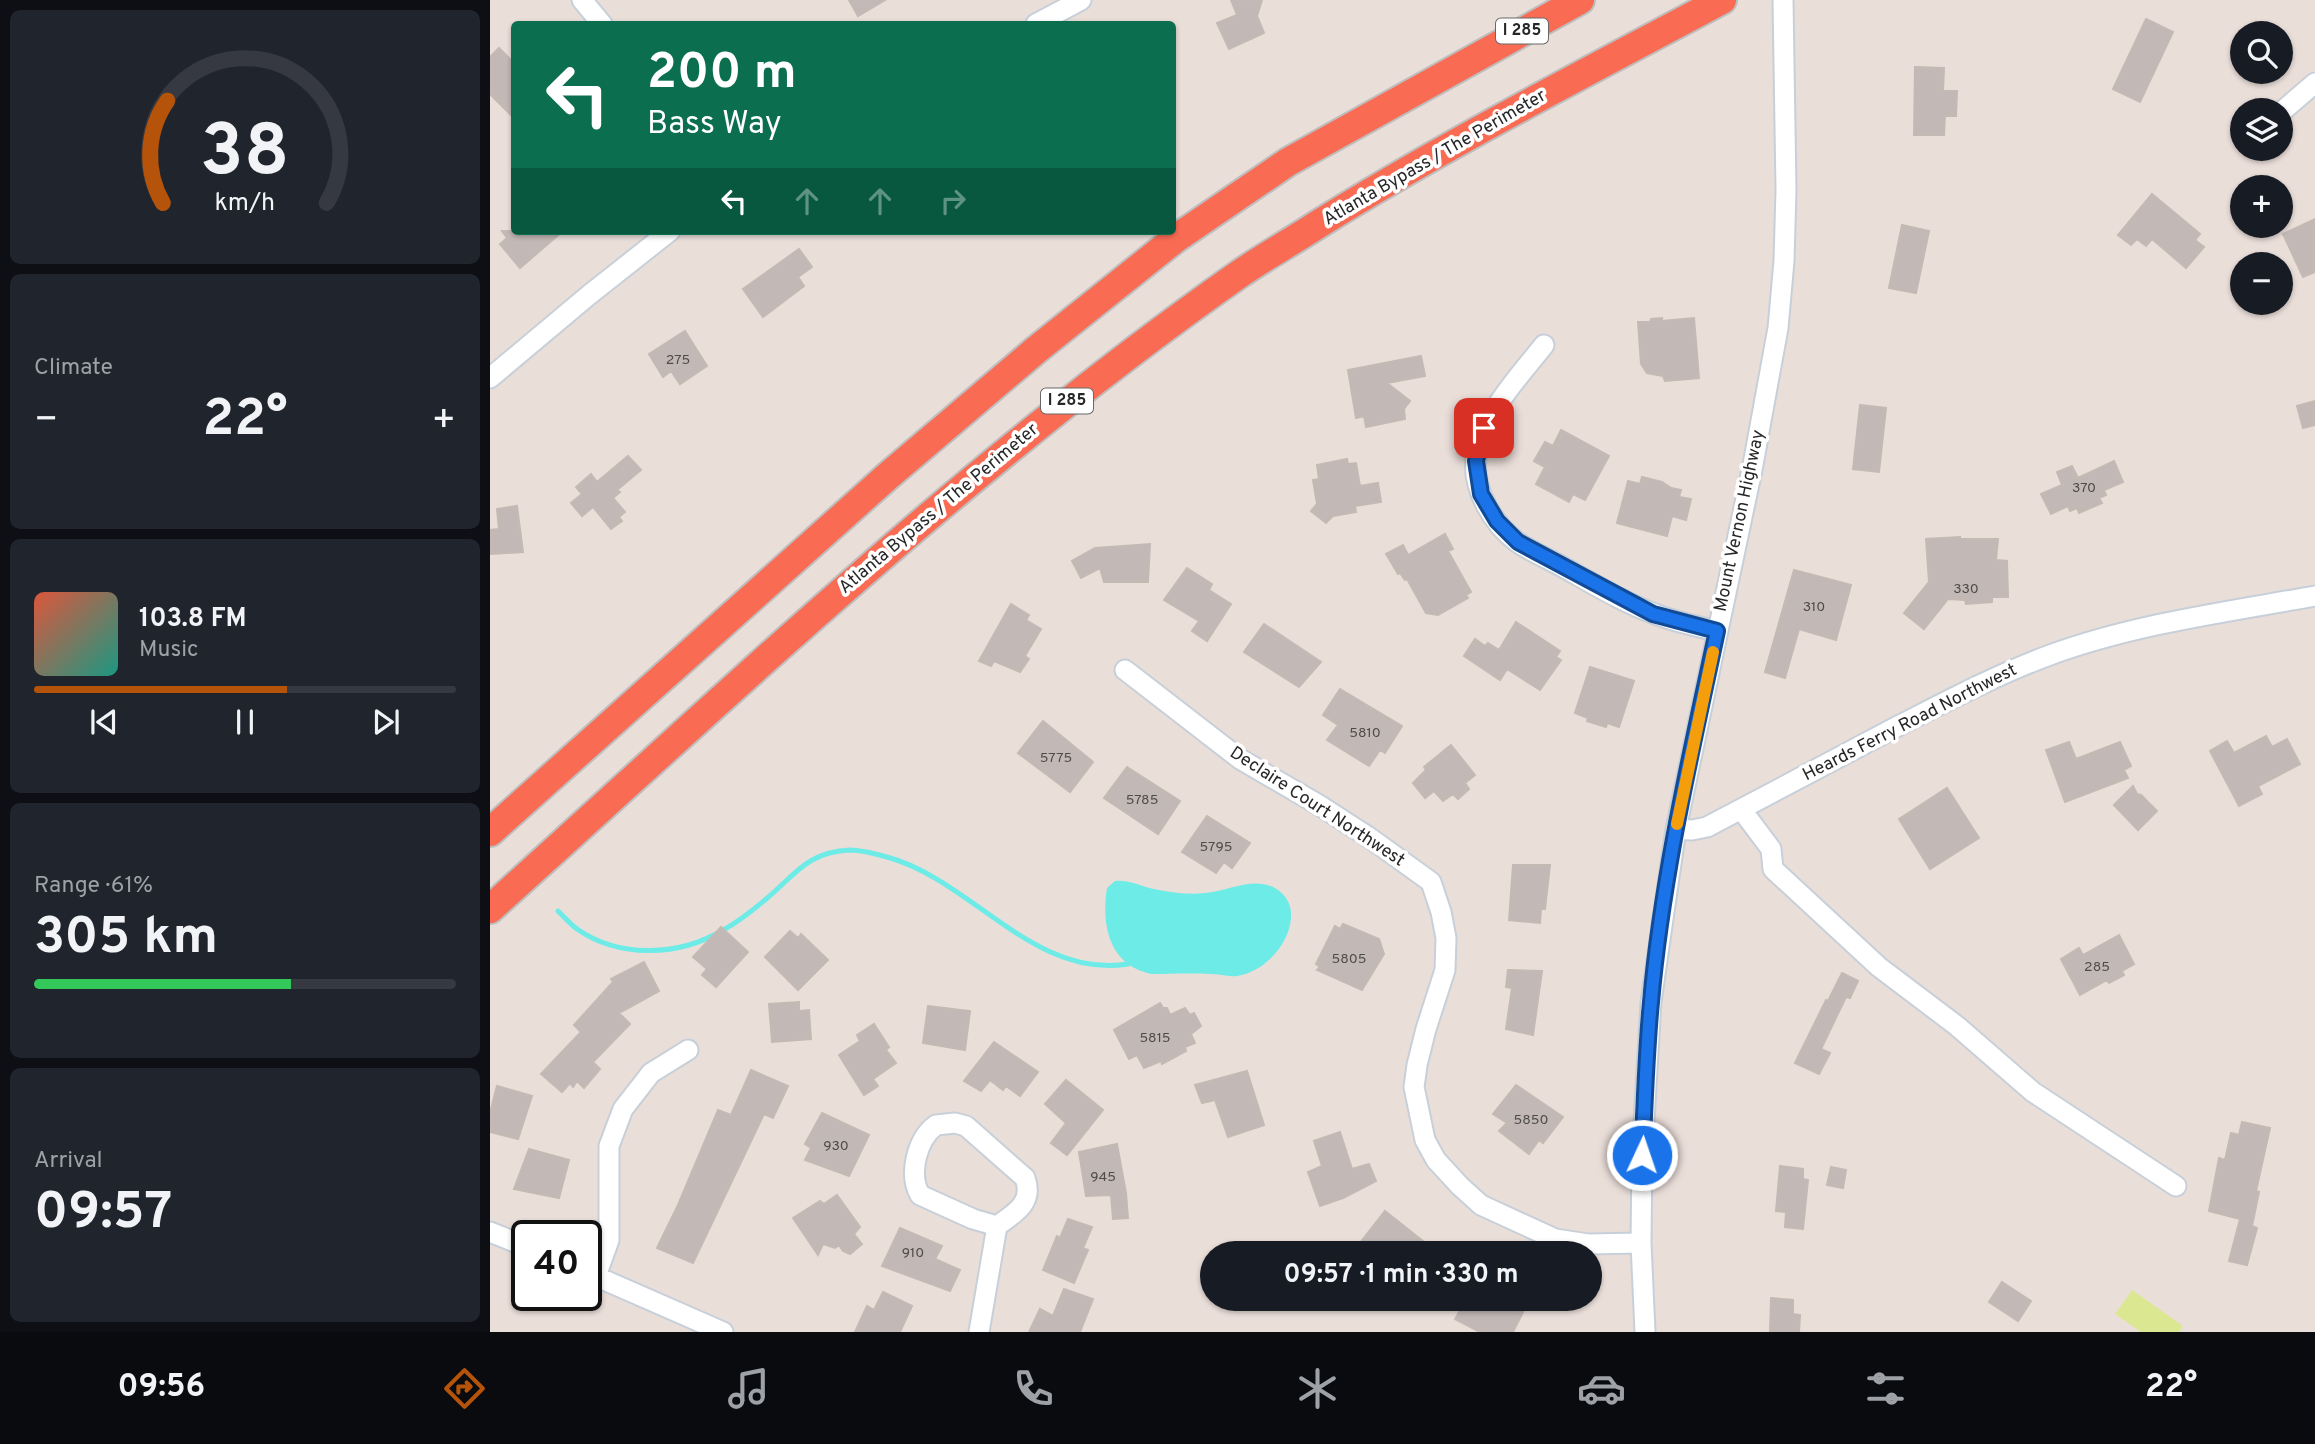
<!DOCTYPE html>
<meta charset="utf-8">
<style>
body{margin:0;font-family:Overpass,sans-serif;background:#20242c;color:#f1f3f6;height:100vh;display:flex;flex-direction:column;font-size:26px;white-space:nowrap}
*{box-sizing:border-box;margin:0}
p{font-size:23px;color:#9ea1a6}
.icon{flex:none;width:38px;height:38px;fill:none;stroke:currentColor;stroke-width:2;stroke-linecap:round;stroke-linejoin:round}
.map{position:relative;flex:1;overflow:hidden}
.drawer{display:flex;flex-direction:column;gap:10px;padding:10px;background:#0d0f14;width:490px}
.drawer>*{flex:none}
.guide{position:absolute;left:21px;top:21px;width:665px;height:214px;border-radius:7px;box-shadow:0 2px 5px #0004;background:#0b6e4f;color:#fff;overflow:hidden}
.tools{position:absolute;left:1740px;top:21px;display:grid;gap:14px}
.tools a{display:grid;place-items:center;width:63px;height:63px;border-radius:50%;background:#171b24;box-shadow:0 2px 5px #0004;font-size:35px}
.speed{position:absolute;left:21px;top:1220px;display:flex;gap:14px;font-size:35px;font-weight:700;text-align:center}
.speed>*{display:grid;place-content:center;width:91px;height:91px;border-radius:50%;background:#171b24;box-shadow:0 2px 5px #0004;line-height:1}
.speed .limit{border:4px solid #111;border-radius:10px;background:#fff;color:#111}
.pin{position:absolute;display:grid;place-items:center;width:60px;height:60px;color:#fff;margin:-30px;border-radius:14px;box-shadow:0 4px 10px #0006}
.me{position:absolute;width:77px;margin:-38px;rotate:3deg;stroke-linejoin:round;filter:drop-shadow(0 0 5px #0008)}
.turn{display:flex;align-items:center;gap:24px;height:147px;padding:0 21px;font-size:32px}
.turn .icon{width:91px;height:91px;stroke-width:2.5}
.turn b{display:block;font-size:49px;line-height:60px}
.lanes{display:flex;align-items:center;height:66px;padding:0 21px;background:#0003;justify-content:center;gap:35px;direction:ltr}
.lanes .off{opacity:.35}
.big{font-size:52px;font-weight:700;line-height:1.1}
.drawer .card{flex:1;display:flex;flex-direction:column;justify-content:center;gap:10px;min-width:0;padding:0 24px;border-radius:10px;background:#20242c}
.drawer .dial{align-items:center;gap:0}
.dial svg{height:182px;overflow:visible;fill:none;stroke:#363941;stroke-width:7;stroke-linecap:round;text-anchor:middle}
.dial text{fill:#f1f3f6;stroke:none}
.song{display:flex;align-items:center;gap:21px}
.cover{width:84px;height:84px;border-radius:10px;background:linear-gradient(135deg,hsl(10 70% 55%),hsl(170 70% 35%))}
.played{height:7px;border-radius:4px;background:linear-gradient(90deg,#b45309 60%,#363941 60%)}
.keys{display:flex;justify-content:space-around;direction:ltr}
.heat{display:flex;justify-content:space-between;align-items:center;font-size:38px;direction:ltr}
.charge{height:10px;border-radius:5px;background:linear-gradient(90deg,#34c759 61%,#363941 0)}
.trip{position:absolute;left:710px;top:1241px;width:402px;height:70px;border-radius:35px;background:#171b24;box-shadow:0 2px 5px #0004;font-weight:700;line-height:70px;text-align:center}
.tab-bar{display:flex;height:112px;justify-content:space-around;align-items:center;background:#090b0e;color:#9ea1a6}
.tab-bar .icon{width:49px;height:49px}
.tab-bar .active{color:#b45309}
.tab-bar b{font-size:32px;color:#f1f3f6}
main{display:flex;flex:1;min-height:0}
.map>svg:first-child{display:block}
.pitch{fill:#dce792}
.water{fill:#6debe7}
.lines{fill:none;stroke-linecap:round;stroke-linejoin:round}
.stream{stroke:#6debe7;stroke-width:5}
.building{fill:#c2b8b6;stroke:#c5b9b3;stroke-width:2}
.minor-casing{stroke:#c7d0d9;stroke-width:23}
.highway-casing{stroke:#bebebe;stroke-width:32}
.minor{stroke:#fff;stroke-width:19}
.highway{stroke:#fa6b54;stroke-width:28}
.route-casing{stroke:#114b97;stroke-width:18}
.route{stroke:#1a73e8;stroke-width:12}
.slow{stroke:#f59e0b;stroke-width:12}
.labels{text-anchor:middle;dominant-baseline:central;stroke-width:7;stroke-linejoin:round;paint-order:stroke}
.number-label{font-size:14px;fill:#4e4b4b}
.shield{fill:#fff;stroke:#686868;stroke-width:2}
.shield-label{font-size:16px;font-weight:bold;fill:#272727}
.street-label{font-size:18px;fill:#272727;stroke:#fff}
</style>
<main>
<section class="drawer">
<div class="card dial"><svg viewBox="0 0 100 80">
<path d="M14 69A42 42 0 1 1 86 69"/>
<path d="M14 69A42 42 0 0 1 16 24" stroke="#b45309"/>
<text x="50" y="56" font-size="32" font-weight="700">38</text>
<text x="50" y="72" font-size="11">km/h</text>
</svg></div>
<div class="card"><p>Climate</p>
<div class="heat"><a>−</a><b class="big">22°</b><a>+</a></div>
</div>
<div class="card">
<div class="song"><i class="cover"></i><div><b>103.8 FM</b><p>Music</p></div></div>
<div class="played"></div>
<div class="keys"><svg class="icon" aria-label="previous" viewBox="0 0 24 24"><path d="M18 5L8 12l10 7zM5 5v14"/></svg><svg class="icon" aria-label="pause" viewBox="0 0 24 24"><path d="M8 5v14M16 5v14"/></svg><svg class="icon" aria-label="next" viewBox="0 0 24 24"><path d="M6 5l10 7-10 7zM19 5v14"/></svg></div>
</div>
<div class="card"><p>Range · 61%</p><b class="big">305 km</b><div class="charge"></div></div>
<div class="card"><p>Arrival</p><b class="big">09:57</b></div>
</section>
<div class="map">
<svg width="1825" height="1332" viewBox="0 0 1825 1332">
<rect width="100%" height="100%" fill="#eaded9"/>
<path class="pitch" d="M 1642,1290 L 1693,1326 L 1689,1332 L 1651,1332 L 1625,1314 Z"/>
<path class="water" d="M 625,881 C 636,880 646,884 656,887 C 675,892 696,895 715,893 C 737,891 762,877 783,887 C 795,893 802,904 801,917 C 800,944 774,972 747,976 C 738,977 729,974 720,974 C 700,973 681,974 661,974 C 619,965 611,925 617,888 Z"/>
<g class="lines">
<path class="stream" d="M 68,911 C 74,917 80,924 87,929 C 130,959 190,956 233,930 C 248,922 263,910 276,899 C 306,874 317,852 360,850 C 372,850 386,854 397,857 C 482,880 543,979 638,964"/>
</g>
<path class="building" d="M 359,0 L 395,0 L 368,16 Z
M 741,0 L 772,0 L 767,16 L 774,33 L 739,49 L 727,23 L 747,15 Z
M 1656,19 L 1683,32 L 1650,102 L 1623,89 Z
M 9,48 L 24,63 L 24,118 L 0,94 L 0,57 Z
M 1425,67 L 1454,68 L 1453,91 L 1467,91 L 1466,116 L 1455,116 L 1454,135 L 1424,135 Z
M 1662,194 L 1710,234 L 1705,240 L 1714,247 L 1696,268 L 1662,239 L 1656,246 L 1647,239 L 1641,245 L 1628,235 Z
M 1825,219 L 1825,272 L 1813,277 L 1793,234 Z
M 1412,225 L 1439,231 L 1426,293 L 1399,288 Z
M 12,231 L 73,231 L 30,268 L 10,244 L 17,238 Z
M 309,249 L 322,267 L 308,277 L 314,286 L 273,317 L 253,289 Z
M 1172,318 L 1172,321 L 1204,318 L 1209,378 L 1175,381 L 1173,376 L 1157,373 L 1151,364 L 1148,322 L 1160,322 L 1161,319 Z
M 195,331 L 217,366 L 190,384 L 181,371 L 173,377 L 159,354 Z
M 931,356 L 935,376 L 897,383 L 920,401 L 914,409 L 915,419 L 876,427 L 874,416 L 866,418 L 858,370 Z
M 1825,401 L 1825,425 L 1813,428 L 1807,406 Z
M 1370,405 L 1396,408 L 1389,472 L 1363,469 Z
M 1071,430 L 1119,456 L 1095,500 L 1083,494 L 1079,502 L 1046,484 L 1055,467 L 1044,461 L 1055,442 L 1063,446 Z
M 138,456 L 151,470 L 127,490 L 130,492 L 123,498 L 135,512 L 129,517 L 132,521 L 121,529 L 103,507 L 92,516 L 81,503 L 92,494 L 86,487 L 101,474 L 107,482 Z
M 857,459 L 858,464 L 866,463 L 870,486 L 888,483 L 891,502 L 865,506 L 866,512 L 843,516 L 836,523 L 821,511 L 827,504 L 823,480 L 829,479 L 827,465 Z
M 1624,461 L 1633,482 L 1614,490 L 1616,495 L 1609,498 L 1612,503 L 1589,513 L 1587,508 L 1580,511 L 1578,506 L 1561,514 L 1551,494 L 1572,485 L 1567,472 L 1582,466 L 1588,478 Z
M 1152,477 L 1172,482 L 1181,488 L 1191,490 L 1189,497 L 1201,499 L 1196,520 L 1182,516 L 1177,536 L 1127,523 L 1138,481 L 1150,484 Z
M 27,506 L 33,552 L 0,554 L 0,530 L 9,529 L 7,509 Z
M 955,534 L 963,549 L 958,551 L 981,592 L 976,595 L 978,598 L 948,615 L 936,613 L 917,579 L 915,580 L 910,573 L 908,574 L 896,554 L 913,545 L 918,555 Z
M 1470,537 L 1470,539 L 1508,539 L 1506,560 L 1517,561 L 1518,597 L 1502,597 L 1502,602 L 1476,604 L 1475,600 L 1458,599 L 1434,629 L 1414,613 L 1439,582 L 1436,539 Z
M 660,544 L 658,582 L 614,582 L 610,568 L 591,578 L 582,561 L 605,548 Z
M 697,568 L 722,584 L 719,590 L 741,604 L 717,641 L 702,631 L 709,621 L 674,600 Z
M 1304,570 L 1361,585 L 1346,640 L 1309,629 L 1295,678 L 1275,672 Z
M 521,604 L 539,615 L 536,620 L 551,629 L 535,656 L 539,659 L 530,672 L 504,661 L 501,666 L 489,661 Z
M 1026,622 L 1070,651 L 1066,657 L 1071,660 L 1050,690 L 1017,669 L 1010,680 L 974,656 L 985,639 L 995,646 L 998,643 L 1009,650 Z
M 774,624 L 831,662 L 809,687 L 754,652 Z
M 1100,667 L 1144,681 L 1129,727 L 1117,723 L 1116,727 L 1097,721 L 1098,718 L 1085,713 Z
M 850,689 L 912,726 L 895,753 L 890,750 L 879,766 L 837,740 L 848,725 L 833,715 Z
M 553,721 L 603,762 L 580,792 L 528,753 Z
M 1776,736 L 1782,747 L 1797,739 L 1810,764 L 1768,786 L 1772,794 L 1749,806 L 1720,751 L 1737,741 L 1744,753 Z
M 1579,742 L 1586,759 L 1630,742 L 1641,766 L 1634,770 L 1638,778 L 1575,802 L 1556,750 Z
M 961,745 L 985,775 L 975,783 L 979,789 L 968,799 L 963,794 L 953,801 L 944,791 L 935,798 L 923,783 L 936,770 L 934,767 Z
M 637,767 L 690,801 L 668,834 L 614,798 Z
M 1643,786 L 1647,794 L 1651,795 L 1667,811 L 1648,830 L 1624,805 Z
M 1457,788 L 1489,838 L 1440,869 L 1409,819 Z
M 717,816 L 760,843 L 742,868 L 734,862 L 726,873 L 692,852 Z
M 1023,865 L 1060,865 L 1055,909 L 1051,909 L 1050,923 L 1019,920 Z
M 853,924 L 889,939 L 894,954 L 872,990 L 827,970 L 830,967 L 826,964 L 845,926 L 850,929 Z
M 231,927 L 258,952 L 226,987 L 212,975 L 217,969 L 203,957 Z
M 300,931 L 308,938 L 311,934 L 338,960 L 308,990 L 275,957 Z
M 1629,935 L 1644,964 L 1632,971 L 1634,975 L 1619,983 L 1617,980 L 1590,995 L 1571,959 L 1589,948 L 1593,955 Z
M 154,962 L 169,991 L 129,1013 L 140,1024 L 103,1062 L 110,1069 L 94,1088 L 87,1081 L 83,1087 L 80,1083 L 72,1092 L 51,1074 L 91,1032 L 84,1025 L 123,982 L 121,979 Z
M 1018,970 L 1052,971 L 1043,1035 L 1016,1029 L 1022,988 L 1016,987 Z
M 1352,973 L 1368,981 L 1360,998 L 1356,997 L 1331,1049 L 1340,1053 L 1329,1074 L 1305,1063 L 1336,1000 L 1338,1001 Z
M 309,1002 L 309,1011 L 319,1010 L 321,1039 L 282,1042 L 279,1004 Z
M 670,1003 L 673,1008 L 677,1008 L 680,1015 L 695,1008 L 700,1015 L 704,1013 L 711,1026 L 701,1034 L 705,1043 L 695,1047 L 696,1051 L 672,1064 L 671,1061 L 654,1068 L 647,1055 L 639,1059 L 624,1030 Z
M 438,1006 L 480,1011 L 475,1050 L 433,1043 Z
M 384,1024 L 399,1047 L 396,1050 L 406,1063 L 383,1079 L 388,1086 L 374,1095 L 349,1055 L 370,1041 L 367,1035 Z
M 504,1042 L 548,1072 L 530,1096 L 516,1086 L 513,1090 L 500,1080 L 491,1091 L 474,1081 Z
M 261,1070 L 298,1086 L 283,1118 L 274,1114 L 203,1263 L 167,1248 L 188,1205 L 228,1110 L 241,1115 Z
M 757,1071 L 774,1125 L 738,1137 L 725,1100 L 712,1103 L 705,1085 Z
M 576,1080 L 613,1110 L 577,1155 L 561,1143 L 576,1123 L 555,1104 Z
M 1026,1085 L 1073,1117 L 1053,1143 L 1049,1140 L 1039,1154 L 1009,1131 L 1017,1123 L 1003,1114 Z
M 7,1086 L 42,1096 L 28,1139 L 0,1132 L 0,1113 Z
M 332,1113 L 379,1135 L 359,1176 L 315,1160 L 321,1148 L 315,1144 Z
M 1752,1122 L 1780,1128 L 1766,1191 L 1769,1192 L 1762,1226 L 1767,1228 L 1757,1265 L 1739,1261 L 1750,1219 L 1719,1211 L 1729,1158 L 1735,1160 L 1741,1133 L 1749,1135 Z
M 850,1132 L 862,1169 L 879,1164 L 886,1181 L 853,1198 L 830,1206 L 818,1172 L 832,1166 L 824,1141 Z
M 627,1144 L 636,1193 L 638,1218 L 623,1219 L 621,1195 L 596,1196 L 589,1152 Z
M 39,1149 L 79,1160 L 69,1198 L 24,1189 Z
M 1290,1166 L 1313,1169 L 1313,1179 L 1318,1180 L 1313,1229 L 1295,1227 L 1296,1212 L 1286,1211 Z
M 1341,1167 L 1356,1170 L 1353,1188 L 1337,1185 Z
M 347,1195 L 370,1227 L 364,1234 L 372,1244 L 360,1254 L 353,1251 L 349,1245 L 345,1248 L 333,1244 L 328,1255 L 303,1218 L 330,1201 L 334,1204 Z
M 895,1211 L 948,1253 L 873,1253 L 866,1248 Z
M 578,1219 L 602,1227 L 593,1248 L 598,1250 L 584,1283 L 553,1270 L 567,1236 L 570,1238 Z
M 410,1228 L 452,1246 L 445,1259 L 470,1270 L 460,1291 L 392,1266 Z
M 1512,1282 L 1541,1301 L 1528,1321 L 1499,1302 Z
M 574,1289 L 603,1299 L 590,1332 L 539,1332 L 550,1309 L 563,1316 Z
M 393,1292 L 422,1306 L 410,1332 L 365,1332 L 377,1306 L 384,1310 Z
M 977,1298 L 1034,1298 L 1030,1307 L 1035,1308 L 1023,1332 L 990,1332 L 965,1319 Z
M 1281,1298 L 1303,1300 L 1303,1314 L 1310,1315 L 1309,1332 L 1280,1332 Z"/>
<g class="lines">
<defs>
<path id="minor" d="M 92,0 L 112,24
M 546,24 L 591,0
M 1790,113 L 1825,83
M 1054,345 C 1027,379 993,414 986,458 C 982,489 1003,524 1027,542 C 1040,551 1056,558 1069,565 C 1100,582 1132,602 1165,614 C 1185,622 1206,626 1227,631
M 0,378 L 99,295 L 180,231
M 635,670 L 750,759 L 829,805 L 880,838 L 941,882 L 951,912 L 956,938 L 955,970 L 936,1029 L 927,1065 L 924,1087 L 935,1140 L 946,1160 L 970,1186 L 991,1205 L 1065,1239 L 1098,1244 L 1151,1243
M 1251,809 L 1281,849 L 1283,869 L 1389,967 L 1467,1026 L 1543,1092 L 1686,1186
M 1186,829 L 1202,830 L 1217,827 C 1281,793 1346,759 1410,725 C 1459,700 1508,674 1560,655 C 1645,624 1736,612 1825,596
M 0,1232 L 37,1247
M 96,1272 L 233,1332
M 106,1276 L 119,1240 L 119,1146 L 133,1109 L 161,1073 L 198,1050
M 489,1332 L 507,1226 C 525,1213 544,1203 535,1178 L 476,1126 L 465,1123 L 446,1125 C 427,1139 418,1174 430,1195 L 483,1219 L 507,1226
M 1155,1332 L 1151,1243 L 1152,1155 L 1161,1002 L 1186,829 L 1262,470 L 1288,328 L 1294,261 L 1296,190 L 1293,0"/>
<path id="highway" d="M 0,832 L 399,475 L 546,350 L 685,239 L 798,162 L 1090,0
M 0,909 C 243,690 480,463 748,275 C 774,257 801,242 827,225 C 958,143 1096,73 1232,0"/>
</defs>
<use href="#minor" class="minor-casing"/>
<use href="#highway" class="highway-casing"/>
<use href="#minor" class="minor"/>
<use href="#highway" class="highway"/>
</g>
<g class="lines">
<defs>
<path id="route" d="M 994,428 L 986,461 L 991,494 L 1007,521 L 1028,542 L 1163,614 L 1227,631 C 1201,753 1172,877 1161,1002 C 1156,1053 1155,1104 1152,1155"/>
</defs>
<use href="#route" class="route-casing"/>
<use href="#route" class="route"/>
<path class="slow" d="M 1187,824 L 1223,652"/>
</g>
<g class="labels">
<g class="number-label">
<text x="188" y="360">275</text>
<text x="1594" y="488">370</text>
<text x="1476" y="589">330</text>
<text x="1324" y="607">310</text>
<text x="875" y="733">5810</text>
<text x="566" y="758">5775</text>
<text x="652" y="800">5785</text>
<text x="726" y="847">5795</text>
<text x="859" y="959">5805</text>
<text x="1607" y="967">285</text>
<text x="665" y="1038">5815</text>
<text x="1041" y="1120">5850</text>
<text x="346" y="1146">930</text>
<text x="613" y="1177">945</text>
<text x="423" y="1253">910</text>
</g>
<g class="shield">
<rect x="1006" y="18.5" width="52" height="25" rx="5"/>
<rect x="551" y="388.5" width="52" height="25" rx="5"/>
</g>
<g class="shield-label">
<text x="1032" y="31">I 285</text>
<text x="577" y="401">I 285</text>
</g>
<g class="street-label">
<text transform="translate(945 158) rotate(-30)">Atlanta Bypass / The Perimeter</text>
<text transform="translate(449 509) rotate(-40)">Atlanta Bypass / The Perimeter</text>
<text transform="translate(1250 521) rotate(-78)">Mount Vernon Highway</text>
<text transform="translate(1420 723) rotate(-27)">Heards Ferry Road Northwest</text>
<text transform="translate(827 807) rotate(33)">Declaire Court Northwest</text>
</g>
</g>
</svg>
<div class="tools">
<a><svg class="icon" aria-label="search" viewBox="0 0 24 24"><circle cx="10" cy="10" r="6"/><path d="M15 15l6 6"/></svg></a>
<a><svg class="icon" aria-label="layers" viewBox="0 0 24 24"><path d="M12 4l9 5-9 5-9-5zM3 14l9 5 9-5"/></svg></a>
<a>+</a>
<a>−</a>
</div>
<div class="speed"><div class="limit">40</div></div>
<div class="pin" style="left:994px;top:428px;background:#d93025"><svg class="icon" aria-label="arrive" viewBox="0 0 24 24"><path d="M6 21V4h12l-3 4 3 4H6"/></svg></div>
<svg class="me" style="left:1152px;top:1155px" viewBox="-20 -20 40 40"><circle r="17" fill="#1a73e8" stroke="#fff" stroke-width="3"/><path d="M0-11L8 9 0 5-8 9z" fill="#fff"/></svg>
<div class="trip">09:57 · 1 min · 330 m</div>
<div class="guide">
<div class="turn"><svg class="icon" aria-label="left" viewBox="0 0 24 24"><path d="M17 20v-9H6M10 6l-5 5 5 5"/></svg><div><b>200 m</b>Bass Way</div></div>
<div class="lanes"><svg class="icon" aria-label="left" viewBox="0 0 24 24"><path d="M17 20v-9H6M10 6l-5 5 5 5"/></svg><svg class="icon off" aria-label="ahead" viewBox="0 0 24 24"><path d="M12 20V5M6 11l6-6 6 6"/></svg><svg class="icon off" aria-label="ahead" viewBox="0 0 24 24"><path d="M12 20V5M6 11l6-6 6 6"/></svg><svg class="icon off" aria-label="right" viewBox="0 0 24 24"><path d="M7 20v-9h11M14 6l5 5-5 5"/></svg></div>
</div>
</div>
</main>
<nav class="tab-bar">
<b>09:56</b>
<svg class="icon active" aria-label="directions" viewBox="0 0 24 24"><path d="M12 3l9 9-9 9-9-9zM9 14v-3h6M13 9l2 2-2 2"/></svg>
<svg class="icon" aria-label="music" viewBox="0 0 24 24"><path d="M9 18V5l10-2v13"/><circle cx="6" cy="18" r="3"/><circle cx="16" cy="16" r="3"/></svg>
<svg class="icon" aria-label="phone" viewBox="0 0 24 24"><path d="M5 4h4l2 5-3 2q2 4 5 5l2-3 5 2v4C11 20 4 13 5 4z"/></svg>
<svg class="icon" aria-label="climate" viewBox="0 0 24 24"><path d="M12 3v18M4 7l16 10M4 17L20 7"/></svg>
<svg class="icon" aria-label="car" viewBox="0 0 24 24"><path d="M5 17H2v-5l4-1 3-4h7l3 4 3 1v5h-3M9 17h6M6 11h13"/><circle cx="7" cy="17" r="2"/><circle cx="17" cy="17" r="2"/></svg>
<svg class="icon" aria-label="filters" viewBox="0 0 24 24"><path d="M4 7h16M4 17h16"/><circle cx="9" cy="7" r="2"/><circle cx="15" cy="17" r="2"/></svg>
<b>22°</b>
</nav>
